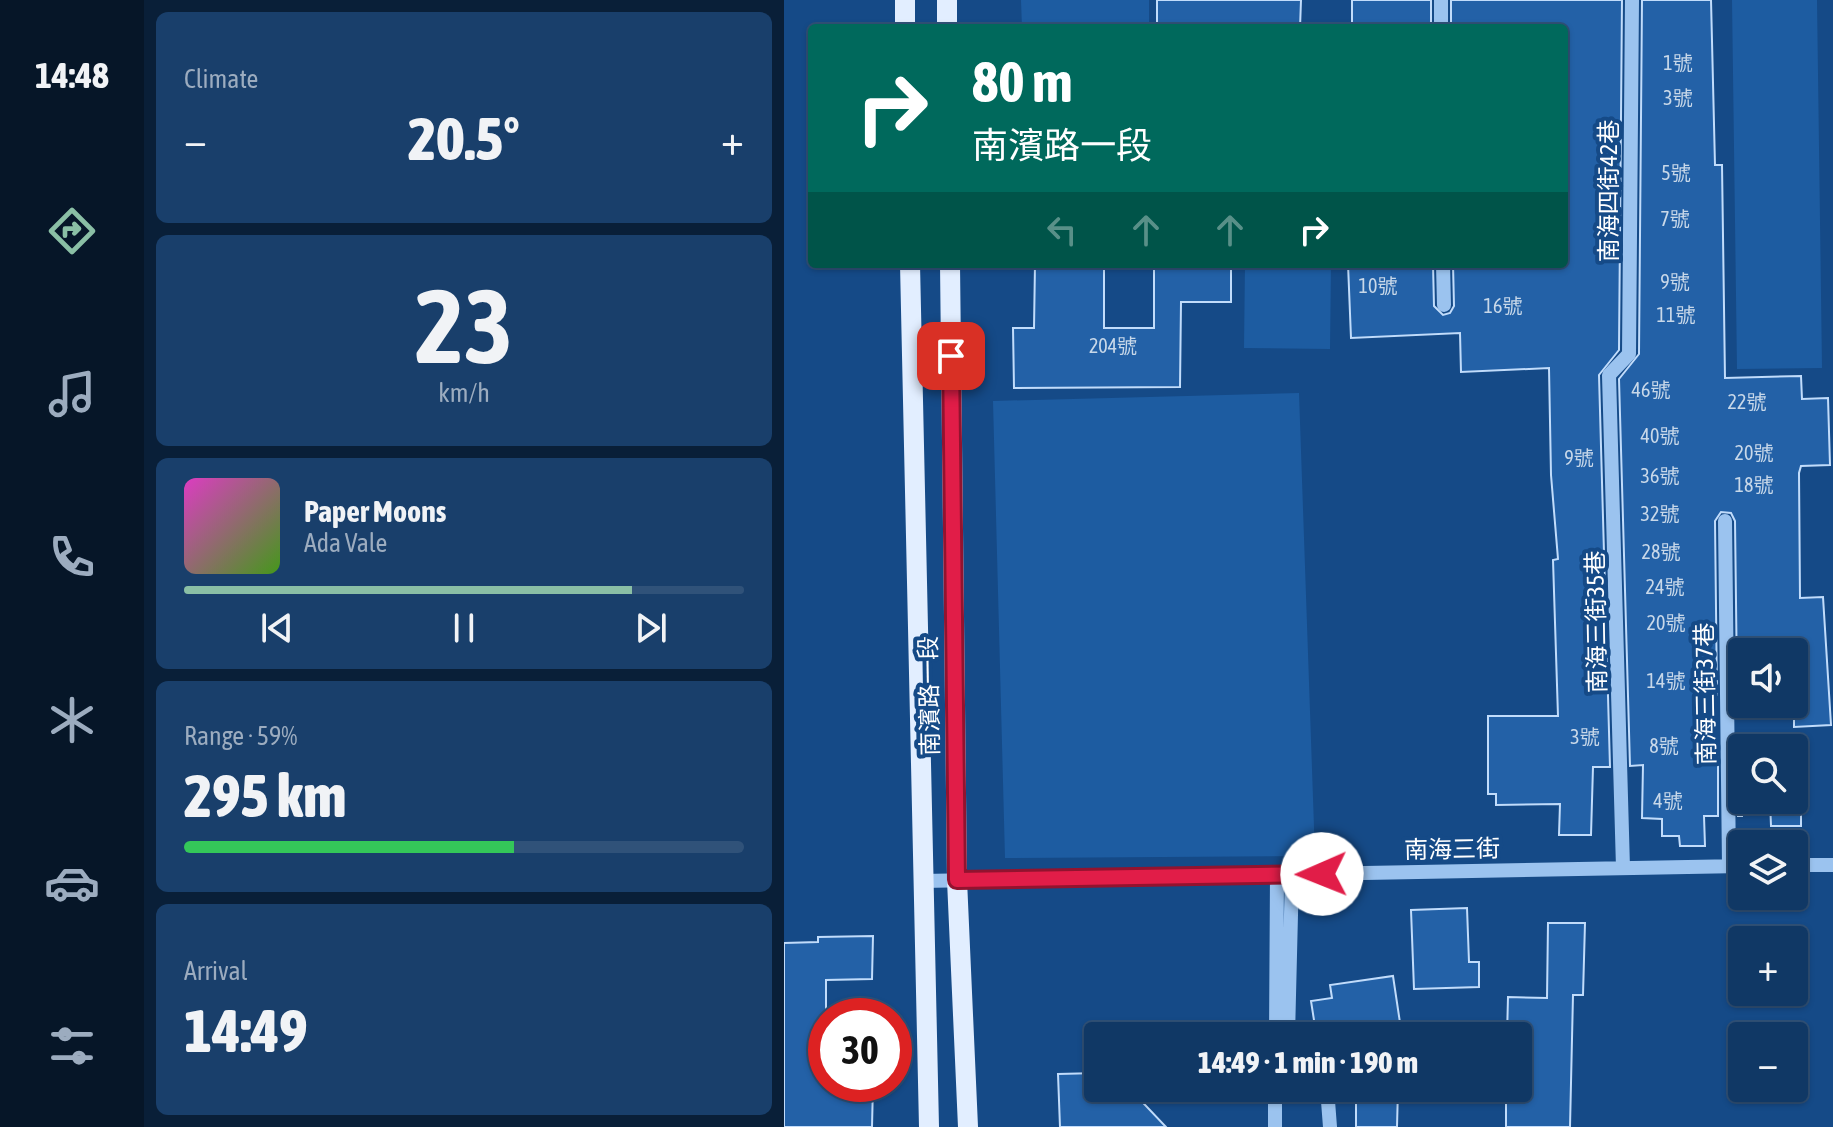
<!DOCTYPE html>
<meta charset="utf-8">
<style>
body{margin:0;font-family:"Asap Condensed","Noto Sans TC",sans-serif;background:#193f6b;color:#f1f3f6;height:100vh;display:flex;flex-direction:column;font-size:30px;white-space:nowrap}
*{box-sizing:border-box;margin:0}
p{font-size:26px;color:#9cacbf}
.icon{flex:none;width:44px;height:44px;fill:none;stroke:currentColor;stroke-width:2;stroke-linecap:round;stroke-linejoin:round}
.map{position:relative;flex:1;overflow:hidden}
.drawer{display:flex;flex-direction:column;gap:12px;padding:12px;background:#091f38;width:640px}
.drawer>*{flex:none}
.hud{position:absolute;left:24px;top:24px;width:760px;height:244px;border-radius:8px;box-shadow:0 2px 6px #0004,0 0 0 2px #305279;background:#00695c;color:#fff;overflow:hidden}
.buttons{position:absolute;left:944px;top:638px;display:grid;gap:16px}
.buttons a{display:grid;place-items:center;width:80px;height:80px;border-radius:8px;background:#103865;box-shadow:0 2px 6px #0004,0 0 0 2px #305279;font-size:40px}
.speed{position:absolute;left:24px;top:998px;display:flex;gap:16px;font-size:40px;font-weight:700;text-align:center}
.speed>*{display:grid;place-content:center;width:104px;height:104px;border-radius:50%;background:#103865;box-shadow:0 2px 6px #0004,0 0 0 2px #305279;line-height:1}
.speed .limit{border:12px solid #d22;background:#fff;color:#111}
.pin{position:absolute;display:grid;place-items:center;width:68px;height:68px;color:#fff;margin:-34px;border-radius:16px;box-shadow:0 4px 12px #0006}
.me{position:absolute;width:88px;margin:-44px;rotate:269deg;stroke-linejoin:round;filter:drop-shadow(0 0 6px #0008)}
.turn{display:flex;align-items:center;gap:28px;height:168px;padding:0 32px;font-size:36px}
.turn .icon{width:104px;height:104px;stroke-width:2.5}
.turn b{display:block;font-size:56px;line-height:68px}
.lanes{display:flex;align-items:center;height:76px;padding:0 32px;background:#0003;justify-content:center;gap:40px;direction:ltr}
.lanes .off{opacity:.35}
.big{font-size:60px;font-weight:800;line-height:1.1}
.drawer .tile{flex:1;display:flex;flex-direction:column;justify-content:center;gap:12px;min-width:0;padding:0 28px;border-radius:12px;background:#193f6b}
.drawer .dial{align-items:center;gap:0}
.dial b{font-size:104px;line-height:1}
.song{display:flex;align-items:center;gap:24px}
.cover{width:96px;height:96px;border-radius:12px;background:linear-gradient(135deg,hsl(310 70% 55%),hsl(100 70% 35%))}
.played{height:8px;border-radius:4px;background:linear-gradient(90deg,#8abfa5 80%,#305279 80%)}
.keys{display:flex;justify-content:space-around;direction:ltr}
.heat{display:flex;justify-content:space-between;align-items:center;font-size:44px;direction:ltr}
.charge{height:12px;border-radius:6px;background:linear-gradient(90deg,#34c759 59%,#305279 0)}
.trip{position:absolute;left:300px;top:1022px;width:448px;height:80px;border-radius:8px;background:#103865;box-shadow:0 2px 6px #0004,0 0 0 2px #305279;font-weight:800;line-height:80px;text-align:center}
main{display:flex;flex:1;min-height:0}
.tab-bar{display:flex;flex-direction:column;width:144px;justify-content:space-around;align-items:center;background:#061628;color:#9cacbf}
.tab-bar .icon{width:56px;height:56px}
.tab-bar .active{color:#8abfa5}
.tab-bar b{font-size:36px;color:#f1f3f6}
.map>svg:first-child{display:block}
.green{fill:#1d5ca1}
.building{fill:#2361a7;stroke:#c1dcfb;stroke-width:2}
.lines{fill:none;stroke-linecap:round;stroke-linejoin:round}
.minor{stroke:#9bc3ef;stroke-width:14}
.major{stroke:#e2eeff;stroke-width:20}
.route-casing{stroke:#92132f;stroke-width:20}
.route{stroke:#e11d48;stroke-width:14}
.labels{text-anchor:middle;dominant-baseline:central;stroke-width:8;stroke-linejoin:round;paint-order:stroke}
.number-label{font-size:20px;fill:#c8d8e9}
.street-label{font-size:24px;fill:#fff;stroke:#154a87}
</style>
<main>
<nav class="tab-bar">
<b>14:48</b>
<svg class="icon active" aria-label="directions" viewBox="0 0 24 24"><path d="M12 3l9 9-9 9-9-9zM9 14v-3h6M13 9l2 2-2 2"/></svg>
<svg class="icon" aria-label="music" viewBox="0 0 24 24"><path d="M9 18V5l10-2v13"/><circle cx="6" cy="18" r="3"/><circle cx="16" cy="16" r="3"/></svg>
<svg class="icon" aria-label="phone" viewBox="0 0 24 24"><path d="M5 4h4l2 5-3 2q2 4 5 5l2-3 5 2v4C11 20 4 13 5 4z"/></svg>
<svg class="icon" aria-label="climate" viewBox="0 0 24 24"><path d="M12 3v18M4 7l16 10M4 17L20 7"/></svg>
<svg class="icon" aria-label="car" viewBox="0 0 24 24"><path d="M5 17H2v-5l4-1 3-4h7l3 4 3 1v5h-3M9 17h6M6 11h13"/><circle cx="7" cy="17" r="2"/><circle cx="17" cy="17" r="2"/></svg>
<svg class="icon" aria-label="filters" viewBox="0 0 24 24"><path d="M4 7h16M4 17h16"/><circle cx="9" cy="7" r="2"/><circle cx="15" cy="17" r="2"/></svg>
</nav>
<section class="drawer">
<div class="tile"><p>Climate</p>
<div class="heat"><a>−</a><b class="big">20.5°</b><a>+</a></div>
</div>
<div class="tile dial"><b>23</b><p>km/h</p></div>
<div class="tile">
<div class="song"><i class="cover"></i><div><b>Paper Moons</b><p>Ada Vale</p></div></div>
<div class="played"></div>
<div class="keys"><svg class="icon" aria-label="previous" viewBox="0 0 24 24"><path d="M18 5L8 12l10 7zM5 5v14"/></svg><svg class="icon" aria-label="pause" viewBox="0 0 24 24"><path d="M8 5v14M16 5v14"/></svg><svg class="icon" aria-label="next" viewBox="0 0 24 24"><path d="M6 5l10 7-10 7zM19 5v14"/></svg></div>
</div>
<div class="tile"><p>Range · 59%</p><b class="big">295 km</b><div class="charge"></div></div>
<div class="tile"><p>Arrival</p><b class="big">14:49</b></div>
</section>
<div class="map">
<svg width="1049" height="1127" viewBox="0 0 1049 1127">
<rect width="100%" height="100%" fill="#154a87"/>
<path class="green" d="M 237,0 L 365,0 L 365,28 L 238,28 Z
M 948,0 L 1033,0 L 1038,368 L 953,369 Z
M 461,264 L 547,264 L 546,349 L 460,348 Z
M 515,393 L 531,856 L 221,858 L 209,401 Z"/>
<path class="building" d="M 373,0 L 517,0 L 516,28 L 373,28 Z
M 568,0 L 647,0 L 647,25 L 568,25 Z
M 667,0 L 838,0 L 835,350 L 815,375 L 826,767 L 809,767 L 807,835 L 775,835 L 776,804 L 712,805 L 712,794 L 704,794 L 704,716 L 774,716 L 769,560 L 774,559 L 767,475 L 765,368 L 677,372 L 676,333 L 567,338 L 564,264 L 649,264 L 650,306 L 659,315 L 666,313 L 670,306 L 669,264 L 780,264 L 780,28 L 667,28 Z
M 858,0 L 927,0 L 931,165 L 938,165 L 941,378 L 1017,376 L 1018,399 L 1044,398 L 1046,465 L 1017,466 L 1015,473 L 1016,598 L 1039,597 L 1047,725 L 1010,727 L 1010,640 L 958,641 L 958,682 L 953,682 L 951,521 L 947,513 L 937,512 L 931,521 L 933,695 L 925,696 L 924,745 L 934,745 L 934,816 L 920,816 L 921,846 L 896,846 L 895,836 L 878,836 L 878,819 L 858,818 L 859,765 L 846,766 L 835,379 L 855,354 Z
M 251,264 L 320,264 L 320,328 L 370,328 L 370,264 L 447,264 L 447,302 L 397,302 L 396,387 L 230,388 L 229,328 L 250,328 Z
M 954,745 L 958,745 L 958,816 L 954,816 Z
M 986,800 L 1017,800 L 1017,826 L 987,826 Z
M 683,908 L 685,962 L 695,962 L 695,987 L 630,989 L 627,910 Z
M 764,923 L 801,923 L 799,995 L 789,995 L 786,1127 L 722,1127 L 722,1088 L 734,1088 L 734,1036 L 723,1036 L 724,997 L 763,998 Z
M 89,936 L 88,979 L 42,980 L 42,1084 L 89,1084 L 88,1127 L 0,1127 L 0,943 L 34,942 L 34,937 Z
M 609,976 L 618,1036 L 551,1036 L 551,1031 L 532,1033 L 527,1001 L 548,998 L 546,985 Z
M 314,1073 L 314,1088 L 345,1088 L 382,1127 L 276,1127 L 274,1074 Z
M 572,1088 L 614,1088 L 613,1127 L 572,1127 Z"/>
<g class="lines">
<path class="minor" d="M 657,0 L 657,28
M 659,264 L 660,305
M 941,521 L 945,866
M 1010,865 L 1049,865
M 839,868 L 825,375 L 845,354 L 848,0
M 138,881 L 958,866
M 492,1036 L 493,875
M 504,1036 L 508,874
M 543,1088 L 546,1127
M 491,1127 L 491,1088"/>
<path class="major" d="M 121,0 L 121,28
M 163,0 L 163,28
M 126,264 L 145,1127
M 166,264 L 173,880 L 184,1127"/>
</g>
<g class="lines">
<defs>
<path id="route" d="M 167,356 L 173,880 L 538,874"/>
</defs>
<use href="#route" class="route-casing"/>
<use href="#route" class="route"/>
</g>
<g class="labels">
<g class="number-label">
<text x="894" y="62">1號</text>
<text x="894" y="97">3號</text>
<text x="892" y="172">5號</text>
<text x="891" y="218">7號</text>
<text x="891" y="281">9號</text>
<text x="594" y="285">10號</text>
<text x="719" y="305">16號</text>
<text x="892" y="314">11號</text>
<text x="329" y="345">204號</text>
<text x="867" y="389">46號</text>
<text x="963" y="401">22號</text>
<text x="876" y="435">40號</text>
<text x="970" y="452">20號</text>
<text x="795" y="457">9號</text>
<text x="876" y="475">36號</text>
<text x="970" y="484">18號</text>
<text x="876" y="513">32號</text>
<text x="877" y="551">28號</text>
<text x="881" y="586">24號</text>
<text x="882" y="622">20號</text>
<text x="882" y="680">14號</text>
<text x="801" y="736">3號</text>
<text x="880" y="745">8號</text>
<text x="884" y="800">4號</text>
</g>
<g class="street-label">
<text transform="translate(824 191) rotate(-90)">南海四街42巷</text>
<text transform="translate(812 622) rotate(-91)">南海三街35巷</text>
<text transform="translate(921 694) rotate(-91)">南海三街37巷</text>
<text transform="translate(145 696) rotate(-91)">南濱路一段</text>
<text transform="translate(668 849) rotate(-1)">南海三街</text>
</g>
</g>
</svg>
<div class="buttons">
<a><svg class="icon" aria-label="sound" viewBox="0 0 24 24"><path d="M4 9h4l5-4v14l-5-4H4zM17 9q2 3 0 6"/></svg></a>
<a><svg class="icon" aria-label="search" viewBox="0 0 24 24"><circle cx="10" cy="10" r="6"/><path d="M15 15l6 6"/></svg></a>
<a><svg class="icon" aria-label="layers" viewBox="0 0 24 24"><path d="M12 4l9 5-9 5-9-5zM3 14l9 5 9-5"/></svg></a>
<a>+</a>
<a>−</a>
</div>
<div class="speed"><div class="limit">30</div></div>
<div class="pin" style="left:167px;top:356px;background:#d93025"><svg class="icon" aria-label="arrive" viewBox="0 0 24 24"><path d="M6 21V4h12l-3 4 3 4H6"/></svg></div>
<svg class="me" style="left:538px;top:874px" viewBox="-20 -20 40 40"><circle r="19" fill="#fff"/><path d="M0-13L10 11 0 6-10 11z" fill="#e11d48"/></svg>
<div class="trip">14:49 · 1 min · 190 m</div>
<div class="hud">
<div class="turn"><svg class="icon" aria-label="right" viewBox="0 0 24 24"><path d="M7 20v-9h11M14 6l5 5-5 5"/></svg><div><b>80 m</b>南濱路一段</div></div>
<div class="lanes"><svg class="icon off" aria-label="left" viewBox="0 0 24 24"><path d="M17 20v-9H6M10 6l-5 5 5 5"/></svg><svg class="icon off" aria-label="ahead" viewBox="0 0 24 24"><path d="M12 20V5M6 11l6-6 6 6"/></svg><svg class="icon off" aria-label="ahead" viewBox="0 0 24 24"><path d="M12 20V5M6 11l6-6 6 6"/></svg><svg class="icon" aria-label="right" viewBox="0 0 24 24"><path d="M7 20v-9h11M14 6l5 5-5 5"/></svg></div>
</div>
</div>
</main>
